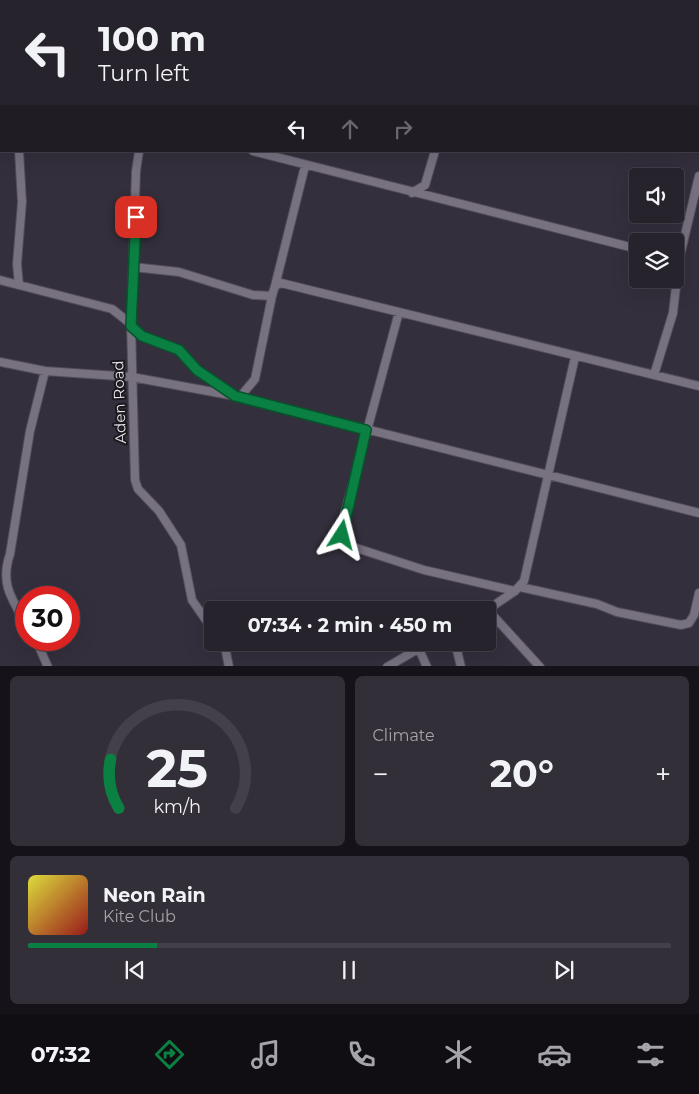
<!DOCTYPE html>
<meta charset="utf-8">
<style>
body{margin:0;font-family:Montserrat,sans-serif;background:#332f39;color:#f1f3f6;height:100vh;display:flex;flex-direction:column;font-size:19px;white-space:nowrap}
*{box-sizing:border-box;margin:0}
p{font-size:16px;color:#a4a4aa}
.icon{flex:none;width:28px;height:28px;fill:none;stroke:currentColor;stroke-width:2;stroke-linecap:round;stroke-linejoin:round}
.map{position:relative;height:666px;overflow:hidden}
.side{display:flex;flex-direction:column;gap:10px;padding:10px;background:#151319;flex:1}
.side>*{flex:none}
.guide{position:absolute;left:0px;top:0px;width:700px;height:152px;box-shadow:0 5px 20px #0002,0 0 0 1px #434049;background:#27232d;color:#f1f3f6;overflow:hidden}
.fabs{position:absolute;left:629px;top:168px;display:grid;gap:10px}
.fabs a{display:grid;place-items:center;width:55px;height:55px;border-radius:5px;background:#27232d;box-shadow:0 5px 20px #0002,0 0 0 1px #434049;font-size:25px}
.speed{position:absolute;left:15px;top:586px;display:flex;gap:10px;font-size:25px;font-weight:700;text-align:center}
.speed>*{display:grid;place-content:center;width:65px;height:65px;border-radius:50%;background:#27232d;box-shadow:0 5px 20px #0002,0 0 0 1px #434049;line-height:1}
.speed .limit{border:8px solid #d22;background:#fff;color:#111}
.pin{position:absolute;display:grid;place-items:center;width:42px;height:42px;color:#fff;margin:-21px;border-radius:10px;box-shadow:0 2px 8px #0006}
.me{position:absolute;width:55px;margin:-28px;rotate:9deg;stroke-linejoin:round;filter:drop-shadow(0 0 4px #0008)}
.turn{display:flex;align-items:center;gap:18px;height:105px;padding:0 15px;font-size:22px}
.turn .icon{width:65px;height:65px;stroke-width:2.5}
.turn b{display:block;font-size:35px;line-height:42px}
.lanes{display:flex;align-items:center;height:48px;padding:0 15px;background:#0003;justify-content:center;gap:25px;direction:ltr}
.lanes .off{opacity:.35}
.big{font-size:38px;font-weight:700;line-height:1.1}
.side .card{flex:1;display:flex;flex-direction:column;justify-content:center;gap:8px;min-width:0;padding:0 18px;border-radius:8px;background:#332f39}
.side .dial{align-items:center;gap:0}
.dial svg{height:130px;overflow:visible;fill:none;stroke:#434049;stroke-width:7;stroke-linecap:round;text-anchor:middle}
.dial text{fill:#f1f3f6;stroke:none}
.song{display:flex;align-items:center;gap:15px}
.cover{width:60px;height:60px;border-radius:8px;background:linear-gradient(135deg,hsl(60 70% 55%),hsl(0 70% 35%))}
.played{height:5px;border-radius:2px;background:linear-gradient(90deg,#0b8043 20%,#434049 20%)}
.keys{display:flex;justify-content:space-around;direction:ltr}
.heat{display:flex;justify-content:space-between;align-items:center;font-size:28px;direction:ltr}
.side .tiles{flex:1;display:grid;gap:10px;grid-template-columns:1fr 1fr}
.card:last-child{grid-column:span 2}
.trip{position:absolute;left:204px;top:601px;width:292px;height:50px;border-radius:5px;background:#27232d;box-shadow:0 5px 20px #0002,0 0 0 1px #434049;font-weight:700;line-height:50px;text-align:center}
.tabs{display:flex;height:80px;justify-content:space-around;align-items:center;background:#100e12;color:#a4a4aa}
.tabs .icon{width:35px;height:35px}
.tabs .active{color:#0b8043}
.tabs b{font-size:22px;color:#f1f3f6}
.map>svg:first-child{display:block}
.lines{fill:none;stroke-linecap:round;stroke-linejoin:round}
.street-casing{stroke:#514c57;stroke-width:10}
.street{stroke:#777180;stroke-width:8}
.route-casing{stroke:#07532c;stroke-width:12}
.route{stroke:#0b8043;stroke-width:9}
.labels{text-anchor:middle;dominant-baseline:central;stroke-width:4;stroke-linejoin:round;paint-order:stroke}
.street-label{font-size:15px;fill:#e6e2eb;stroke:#1b181e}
</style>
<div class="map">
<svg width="699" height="667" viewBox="0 0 699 667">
<rect width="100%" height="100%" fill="#342f3c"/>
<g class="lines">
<defs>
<path id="street" d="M 190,0 L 196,1
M 174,1 L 174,0
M 384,1 L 385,0
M 506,1 L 507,0
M 553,1 L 553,0
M 662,1 L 662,0
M 0,41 L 1,41
M 0,73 L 1,71
M 0,129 L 1,129
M 139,151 L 136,171 L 131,324 L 135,480 L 138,489 L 159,511 L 181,545 L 192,600 L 212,629
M 253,151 L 638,249
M 412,193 L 425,185 L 435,151
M 133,267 L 179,272 L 253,295 L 272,296
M 0,280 L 112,309 L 131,324
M 19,285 L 17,264 L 22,202 L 19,151
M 275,286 L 305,166
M 399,312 L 344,516 L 343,542 L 347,545 L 424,570 L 515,591
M 131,326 L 142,336 L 179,350 L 197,370 L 233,394
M 0,362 L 45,371 L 132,377 L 235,396 L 699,513
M 654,375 L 673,313 L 679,260 L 699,176
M 240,397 L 255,379 L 272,296 L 275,286 L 281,283 L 699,386
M 520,587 L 597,604 L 617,612 L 681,625 L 689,623 L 694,615 L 699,593
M 487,610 L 515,591 L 524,581 L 575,357
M 488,610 L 540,667
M 26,624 C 11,598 0,583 10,554 L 30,431 L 45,371
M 36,640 L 48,667
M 224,642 L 229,667
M 455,642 L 461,667
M 419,649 L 427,667
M 387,667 L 430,642"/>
</defs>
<use href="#street" class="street-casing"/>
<use href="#street" class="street"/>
</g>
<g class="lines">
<defs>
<path id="route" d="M 136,217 L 131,326 L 142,336 L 179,350 L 197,370 L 235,396 L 366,430 L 342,535"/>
</defs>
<use href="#route" class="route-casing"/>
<use href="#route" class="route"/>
</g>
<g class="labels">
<g class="street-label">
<text transform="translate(119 402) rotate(-92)">Aden Road</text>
</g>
</g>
</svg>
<div class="fabs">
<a><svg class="icon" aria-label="sound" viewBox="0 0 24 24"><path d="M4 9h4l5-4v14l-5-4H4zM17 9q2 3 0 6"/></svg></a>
<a><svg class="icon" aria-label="layers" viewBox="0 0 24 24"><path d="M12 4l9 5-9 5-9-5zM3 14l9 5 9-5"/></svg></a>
</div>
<div class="speed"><div class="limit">30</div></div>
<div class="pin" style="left:136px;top:217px;background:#d93025"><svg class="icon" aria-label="arrive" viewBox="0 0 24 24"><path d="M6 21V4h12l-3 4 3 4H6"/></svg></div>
<svg class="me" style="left:342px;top:535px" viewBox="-20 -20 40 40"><path d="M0-17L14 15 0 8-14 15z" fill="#0b8043" stroke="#fff" stroke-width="4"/></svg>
<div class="trip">07:34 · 2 min · 450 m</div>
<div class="guide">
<div class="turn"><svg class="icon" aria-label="left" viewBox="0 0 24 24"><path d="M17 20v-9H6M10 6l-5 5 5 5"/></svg><div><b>100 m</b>Turn left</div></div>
<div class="lanes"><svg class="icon" aria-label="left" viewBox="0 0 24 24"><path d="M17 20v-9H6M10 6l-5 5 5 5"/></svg><svg class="icon off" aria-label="ahead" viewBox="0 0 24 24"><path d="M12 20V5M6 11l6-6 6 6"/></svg><svg class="icon off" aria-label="right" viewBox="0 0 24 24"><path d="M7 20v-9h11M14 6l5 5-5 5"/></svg></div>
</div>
</div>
<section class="side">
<div class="tiles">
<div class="card dial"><svg viewBox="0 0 100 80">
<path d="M14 69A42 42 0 1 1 86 69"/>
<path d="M14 69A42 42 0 0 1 9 39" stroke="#0b8043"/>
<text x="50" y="56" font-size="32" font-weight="700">25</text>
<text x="50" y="72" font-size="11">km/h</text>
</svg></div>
<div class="card"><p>Climate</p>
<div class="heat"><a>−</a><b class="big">20°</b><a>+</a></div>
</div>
<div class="card">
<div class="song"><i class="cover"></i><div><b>Neon Rain</b><p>Kite Club</p></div></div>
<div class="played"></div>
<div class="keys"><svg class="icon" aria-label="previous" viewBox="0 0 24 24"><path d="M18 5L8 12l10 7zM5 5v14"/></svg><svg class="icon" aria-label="pause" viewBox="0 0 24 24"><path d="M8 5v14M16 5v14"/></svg><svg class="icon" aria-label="next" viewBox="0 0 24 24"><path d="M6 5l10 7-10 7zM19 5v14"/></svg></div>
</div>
</div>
</section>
<nav class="tabs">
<b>07:32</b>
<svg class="icon active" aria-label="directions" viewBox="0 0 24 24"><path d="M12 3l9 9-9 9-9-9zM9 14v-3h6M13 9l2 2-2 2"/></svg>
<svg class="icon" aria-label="music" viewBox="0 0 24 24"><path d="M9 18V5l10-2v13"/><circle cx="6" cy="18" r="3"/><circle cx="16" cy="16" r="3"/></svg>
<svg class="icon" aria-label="phone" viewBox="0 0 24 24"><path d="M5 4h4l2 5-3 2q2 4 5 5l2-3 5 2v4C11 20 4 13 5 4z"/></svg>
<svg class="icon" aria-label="climate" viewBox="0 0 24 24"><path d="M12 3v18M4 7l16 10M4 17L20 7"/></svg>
<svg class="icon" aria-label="car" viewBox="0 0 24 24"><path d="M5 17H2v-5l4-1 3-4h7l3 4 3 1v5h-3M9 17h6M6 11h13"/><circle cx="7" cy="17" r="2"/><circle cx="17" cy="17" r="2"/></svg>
<svg class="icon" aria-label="filters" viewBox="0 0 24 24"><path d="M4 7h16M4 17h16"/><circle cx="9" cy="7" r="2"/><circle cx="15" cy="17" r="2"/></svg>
</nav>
